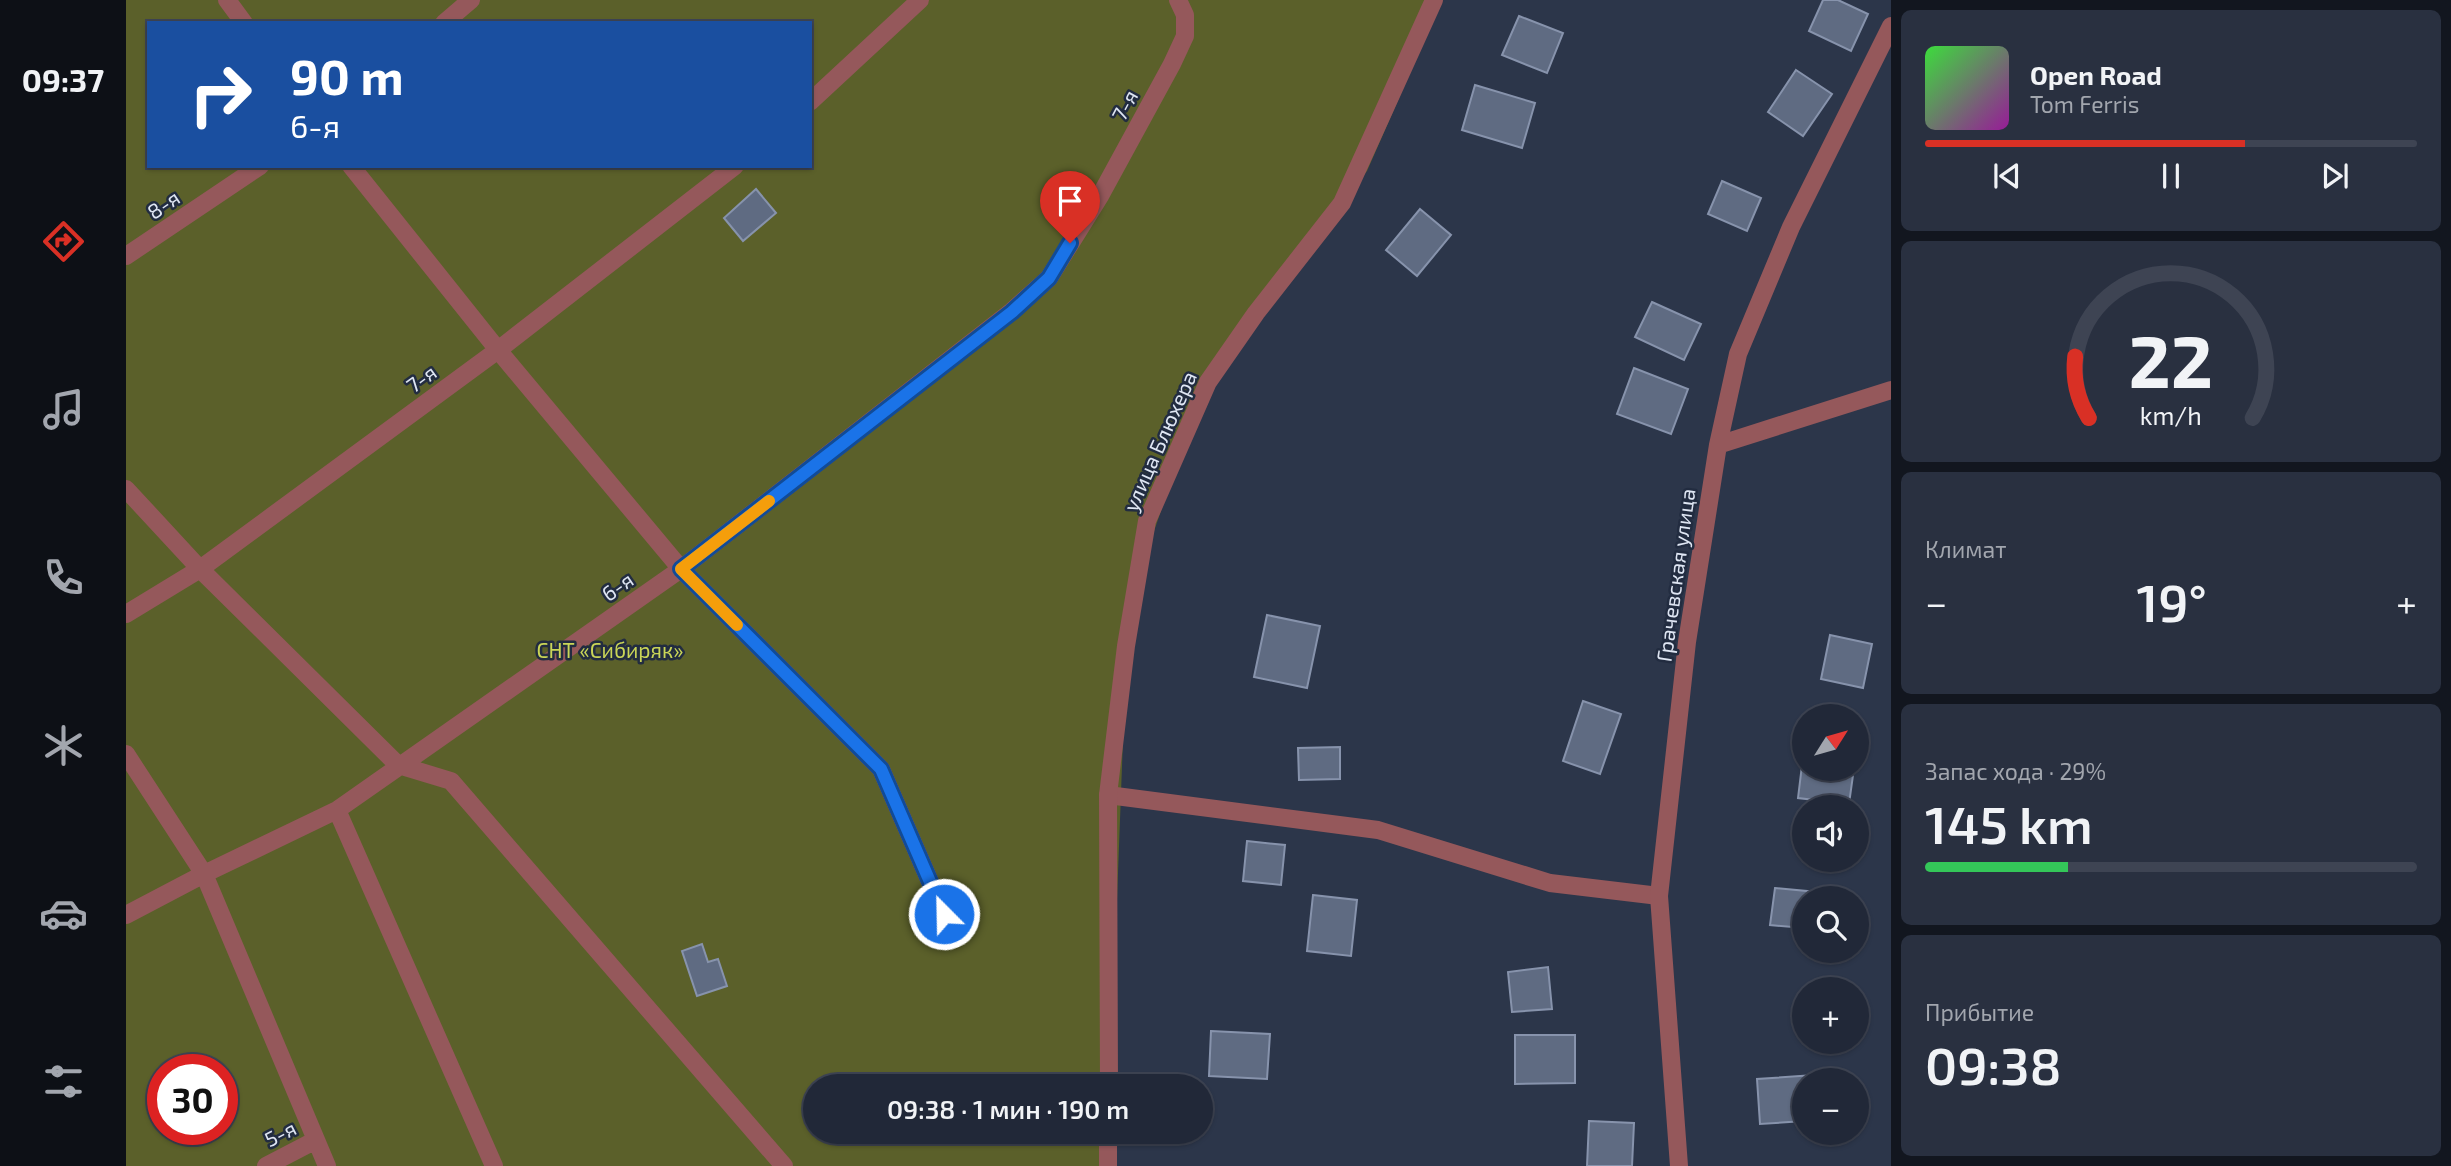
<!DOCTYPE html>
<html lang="ru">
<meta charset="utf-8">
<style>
body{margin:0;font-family:"Exo 2",sans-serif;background:#293040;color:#f1f3f6;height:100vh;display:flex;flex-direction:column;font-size:26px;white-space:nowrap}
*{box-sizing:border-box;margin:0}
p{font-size:23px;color:#a2a6ae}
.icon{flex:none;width:38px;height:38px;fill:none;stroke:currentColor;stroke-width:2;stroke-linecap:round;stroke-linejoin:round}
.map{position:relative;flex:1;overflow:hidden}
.details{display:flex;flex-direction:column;gap:10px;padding:10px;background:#12161f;width:560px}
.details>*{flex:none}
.banner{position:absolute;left:21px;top:21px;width:665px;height:147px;border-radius:0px;box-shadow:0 2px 5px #0004,0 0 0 2px #3e4453;background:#1a4fa0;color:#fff;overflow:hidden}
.needle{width:46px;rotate:53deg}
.buttons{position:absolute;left:1666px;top:704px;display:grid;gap:14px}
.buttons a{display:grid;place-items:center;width:77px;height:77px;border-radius:50%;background:#212838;box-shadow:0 2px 5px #0004,0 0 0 2px #3e4453;font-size:35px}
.speed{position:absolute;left:21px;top:1054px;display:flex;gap:14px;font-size:35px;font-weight:700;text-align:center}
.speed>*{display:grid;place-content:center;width:91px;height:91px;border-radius:50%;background:#212838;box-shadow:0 2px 5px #0004,0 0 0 2px #3e4453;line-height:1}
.speed .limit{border:10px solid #d22;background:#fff;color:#111}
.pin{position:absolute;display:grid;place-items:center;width:60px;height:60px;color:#fff;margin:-72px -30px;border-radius:50% 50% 50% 0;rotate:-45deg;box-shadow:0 0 7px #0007}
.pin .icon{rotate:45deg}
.me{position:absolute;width:77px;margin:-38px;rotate:337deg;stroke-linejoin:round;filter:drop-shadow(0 0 5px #0008)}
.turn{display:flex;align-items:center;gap:24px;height:147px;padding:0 28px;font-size:32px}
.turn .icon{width:91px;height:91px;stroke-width:2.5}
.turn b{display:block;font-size:49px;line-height:60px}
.big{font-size:52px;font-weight:600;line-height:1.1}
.details .card{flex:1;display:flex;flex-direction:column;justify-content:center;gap:10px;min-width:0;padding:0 24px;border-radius:10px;background:#293040}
.details .dial{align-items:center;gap:0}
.dial svg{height:182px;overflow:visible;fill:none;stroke:#3e4453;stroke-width:7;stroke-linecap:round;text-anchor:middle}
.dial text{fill:#f1f3f6;stroke:none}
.song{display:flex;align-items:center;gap:21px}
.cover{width:84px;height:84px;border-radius:10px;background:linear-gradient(135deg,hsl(120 70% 55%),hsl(300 70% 35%))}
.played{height:7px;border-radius:4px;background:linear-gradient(90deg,#d93025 65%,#3e4453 65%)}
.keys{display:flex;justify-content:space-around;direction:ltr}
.heat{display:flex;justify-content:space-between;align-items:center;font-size:38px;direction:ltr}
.charge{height:10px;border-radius:5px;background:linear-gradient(90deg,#34c759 29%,#3e4453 0)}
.trip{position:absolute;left:677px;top:1074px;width:410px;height:70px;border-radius:35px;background:#212838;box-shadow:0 2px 5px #0004,0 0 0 2px #3e4453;font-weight:600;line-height:70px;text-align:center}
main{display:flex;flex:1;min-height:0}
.tab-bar{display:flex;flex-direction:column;width:126px;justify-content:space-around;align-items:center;background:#0d1016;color:#a2a6ae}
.tab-bar .icon{width:49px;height:49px}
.tab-bar .current{color:#d93025}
.tab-bar b{font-size:32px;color:#f1f3f6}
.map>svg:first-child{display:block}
.green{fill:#5b602a;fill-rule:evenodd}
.building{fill:#5f6b82;stroke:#8793ac;stroke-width:2}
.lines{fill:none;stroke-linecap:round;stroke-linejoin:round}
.lane{stroke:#95585b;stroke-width:18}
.street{stroke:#95585b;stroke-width:18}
.route-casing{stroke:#114b97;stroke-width:18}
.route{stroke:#1a73e8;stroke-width:12}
.slow{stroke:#f59e0b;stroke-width:12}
.labels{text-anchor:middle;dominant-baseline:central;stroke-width:5;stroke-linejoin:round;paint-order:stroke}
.street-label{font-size:21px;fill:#dfe6f3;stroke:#222c40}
.park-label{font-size:21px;fill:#cad557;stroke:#222c40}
</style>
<main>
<nav class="tab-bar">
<b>09:37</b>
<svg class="icon current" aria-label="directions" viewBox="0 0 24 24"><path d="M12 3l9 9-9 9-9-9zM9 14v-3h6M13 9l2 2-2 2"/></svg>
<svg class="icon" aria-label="music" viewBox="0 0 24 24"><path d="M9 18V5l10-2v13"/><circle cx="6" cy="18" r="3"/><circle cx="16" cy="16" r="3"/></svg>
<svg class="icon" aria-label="phone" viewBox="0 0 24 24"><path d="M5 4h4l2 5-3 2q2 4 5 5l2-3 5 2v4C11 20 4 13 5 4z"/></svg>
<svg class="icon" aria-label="climate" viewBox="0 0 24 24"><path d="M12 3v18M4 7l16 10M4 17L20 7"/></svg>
<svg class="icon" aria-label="car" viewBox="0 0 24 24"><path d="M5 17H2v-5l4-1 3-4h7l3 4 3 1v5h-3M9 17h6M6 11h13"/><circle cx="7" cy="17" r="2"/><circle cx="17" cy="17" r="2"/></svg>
<svg class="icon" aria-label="filters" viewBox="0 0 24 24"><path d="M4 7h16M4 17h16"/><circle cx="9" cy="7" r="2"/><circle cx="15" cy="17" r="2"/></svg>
</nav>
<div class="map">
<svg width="1765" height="1166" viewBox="0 0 1765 1166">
<rect width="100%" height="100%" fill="#2c364a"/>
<path class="green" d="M 0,0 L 1316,0 L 1241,171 L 1078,387 L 1002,606 L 984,1087 L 690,1087 L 690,1132 L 982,1132 L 980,1166 L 0,1166 ZM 23,23 L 684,23 L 684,166 L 23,166 ZM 37,1069 L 96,1069 L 96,1129 L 37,1129 Z"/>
<path class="building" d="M 1697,0 L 1712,0 L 1742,14 L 1725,51 L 1683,31 Z
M 1393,16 L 1437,33 L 1421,73 L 1376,55 Z
M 1670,70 L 1706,94 L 1677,136 L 1642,112 Z
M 1349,85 L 1409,103 L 1396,148 L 1336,130 Z
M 1596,181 L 1635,198 L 1621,231 L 1582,214 Z
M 630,189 L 650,213 L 617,241 L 598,218 Z
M 1294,209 L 1325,235 L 1291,276 L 1260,250 Z
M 1526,302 L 1575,324 L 1558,360 L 1509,337 Z
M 1508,368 L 1562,389 L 1545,434 L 1491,414 Z
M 1141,615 L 1194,626 L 1181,688 L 1128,677 Z
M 1704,635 L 1746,644 L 1737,688 L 1695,679 Z
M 1457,701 L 1495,714 L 1474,774 L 1437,761 Z
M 1214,747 L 1214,779 L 1173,780 L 1172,748 Z
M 1677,757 L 1678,768 L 1728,768 L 1723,804 L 1672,798 Z
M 1121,841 L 1159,845 L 1155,885 L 1117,881 Z
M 1649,888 L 1691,892 L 1690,898 L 1678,898 L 1678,928 L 1644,925 Z
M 1187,895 L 1231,900 L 1225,956 L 1181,951 Z
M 576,944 L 582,962 L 592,959 L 601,986 L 571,996 L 556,951 Z
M 1422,967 L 1426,1009 L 1386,1012 L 1382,972 Z
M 1085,1031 L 1144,1034 L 1141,1079 L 1083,1076 Z
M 1389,1035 L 1449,1035 L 1449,1083 L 1389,1084 Z
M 1688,1075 L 1689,1080 L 1678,1080 L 1678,1121 L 1634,1124 L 1631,1079 Z
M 1463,1121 L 1508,1123 L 1506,1166 L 1461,1166 Z"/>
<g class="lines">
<path class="lane" d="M 982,795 L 1252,830 L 1424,883 L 1533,896"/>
<path class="street" d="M 101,0 L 118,23
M 318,23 L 345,0
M 684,102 L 794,0
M 225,166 L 372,350 L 555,569 L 755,769 L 818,914
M 0,256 L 134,166
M 1592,445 L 1765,390
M 0,489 L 74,569 L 272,765 L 325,781 L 658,1166
M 0,614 L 74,569 L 372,350 L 609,166
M 0,754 L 78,874 L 201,1166
M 211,810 L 368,1166
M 0,915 L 78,874 L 211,810 L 555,569 L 886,311 L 923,278 L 974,196 L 1046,64 L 1059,36 L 1059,15 L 1052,0
M 983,1087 L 982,795 L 1000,646 L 1021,521 L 1082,382 L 1130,313 L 1216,203 L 1308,0
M 140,1166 L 190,1140
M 982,1166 L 982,1132
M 1553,1166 L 1533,896 L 1561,642 L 1592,445 L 1612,354 L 1665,227 L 1765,26"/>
</g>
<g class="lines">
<defs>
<path id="route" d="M 818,914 L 755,769 L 555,569 L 886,312 L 923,278 L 944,243"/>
</defs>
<use href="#route" class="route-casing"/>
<use href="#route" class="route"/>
<path class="slow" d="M 611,625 L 555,569 L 643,501"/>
</g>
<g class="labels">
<g class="street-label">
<text transform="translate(998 105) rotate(-62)">7-я</text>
<text transform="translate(37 204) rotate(-34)">8-я</text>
<text transform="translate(295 378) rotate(-36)">7-я</text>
<text transform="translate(1033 441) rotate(-66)">улица Блюхера</text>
<text transform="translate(1549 575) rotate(-82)">Грачевская улица</text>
<text transform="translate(491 586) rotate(-35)">6-я</text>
<text transform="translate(154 1133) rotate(-27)">5-я</text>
</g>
<g class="park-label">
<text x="484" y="649">СНТ «Сибиряк»</text>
</g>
</g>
</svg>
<div class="buttons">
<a><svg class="needle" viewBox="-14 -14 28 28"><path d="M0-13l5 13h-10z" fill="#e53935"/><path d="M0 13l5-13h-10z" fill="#a2a6ae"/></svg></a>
<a><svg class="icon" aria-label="sound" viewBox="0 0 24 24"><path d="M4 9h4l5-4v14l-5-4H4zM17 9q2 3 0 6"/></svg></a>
<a><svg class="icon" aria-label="search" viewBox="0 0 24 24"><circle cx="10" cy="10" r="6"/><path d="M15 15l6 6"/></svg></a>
<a>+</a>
<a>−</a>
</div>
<div class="speed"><div class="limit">30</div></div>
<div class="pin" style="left:944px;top:243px;background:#d93025"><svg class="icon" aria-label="arrive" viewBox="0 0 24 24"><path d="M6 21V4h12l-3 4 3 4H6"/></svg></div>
<svg class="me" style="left:818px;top:914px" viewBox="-20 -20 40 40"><circle r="17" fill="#1a73e8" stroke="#fff" stroke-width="3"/><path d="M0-11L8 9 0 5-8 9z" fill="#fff"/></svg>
<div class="trip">09:38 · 1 мин · 190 m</div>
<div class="banner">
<div class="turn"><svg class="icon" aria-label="right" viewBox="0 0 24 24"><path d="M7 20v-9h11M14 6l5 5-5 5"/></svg><div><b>90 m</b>6-я</div></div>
</div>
</div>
<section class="details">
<div class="card">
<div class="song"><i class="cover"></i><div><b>Open Road</b><p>Tom Ferris</p></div></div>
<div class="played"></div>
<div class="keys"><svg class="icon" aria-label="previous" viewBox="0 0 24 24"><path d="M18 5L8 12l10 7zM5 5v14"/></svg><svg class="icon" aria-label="pause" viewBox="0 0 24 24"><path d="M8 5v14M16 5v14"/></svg><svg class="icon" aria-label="next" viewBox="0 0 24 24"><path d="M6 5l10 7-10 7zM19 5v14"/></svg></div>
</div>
<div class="card dial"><svg viewBox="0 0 100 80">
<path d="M14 69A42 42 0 1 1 86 69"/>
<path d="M14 69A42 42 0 0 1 8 42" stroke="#d93025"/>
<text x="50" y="56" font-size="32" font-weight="700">22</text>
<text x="50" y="72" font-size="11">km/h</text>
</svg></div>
<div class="card"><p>Климат</p>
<div class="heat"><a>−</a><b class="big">19°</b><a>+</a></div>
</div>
<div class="card"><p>Запас хода · 29%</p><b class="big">145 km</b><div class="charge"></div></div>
<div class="card"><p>Прибытие</p><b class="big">09:38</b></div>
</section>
</main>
